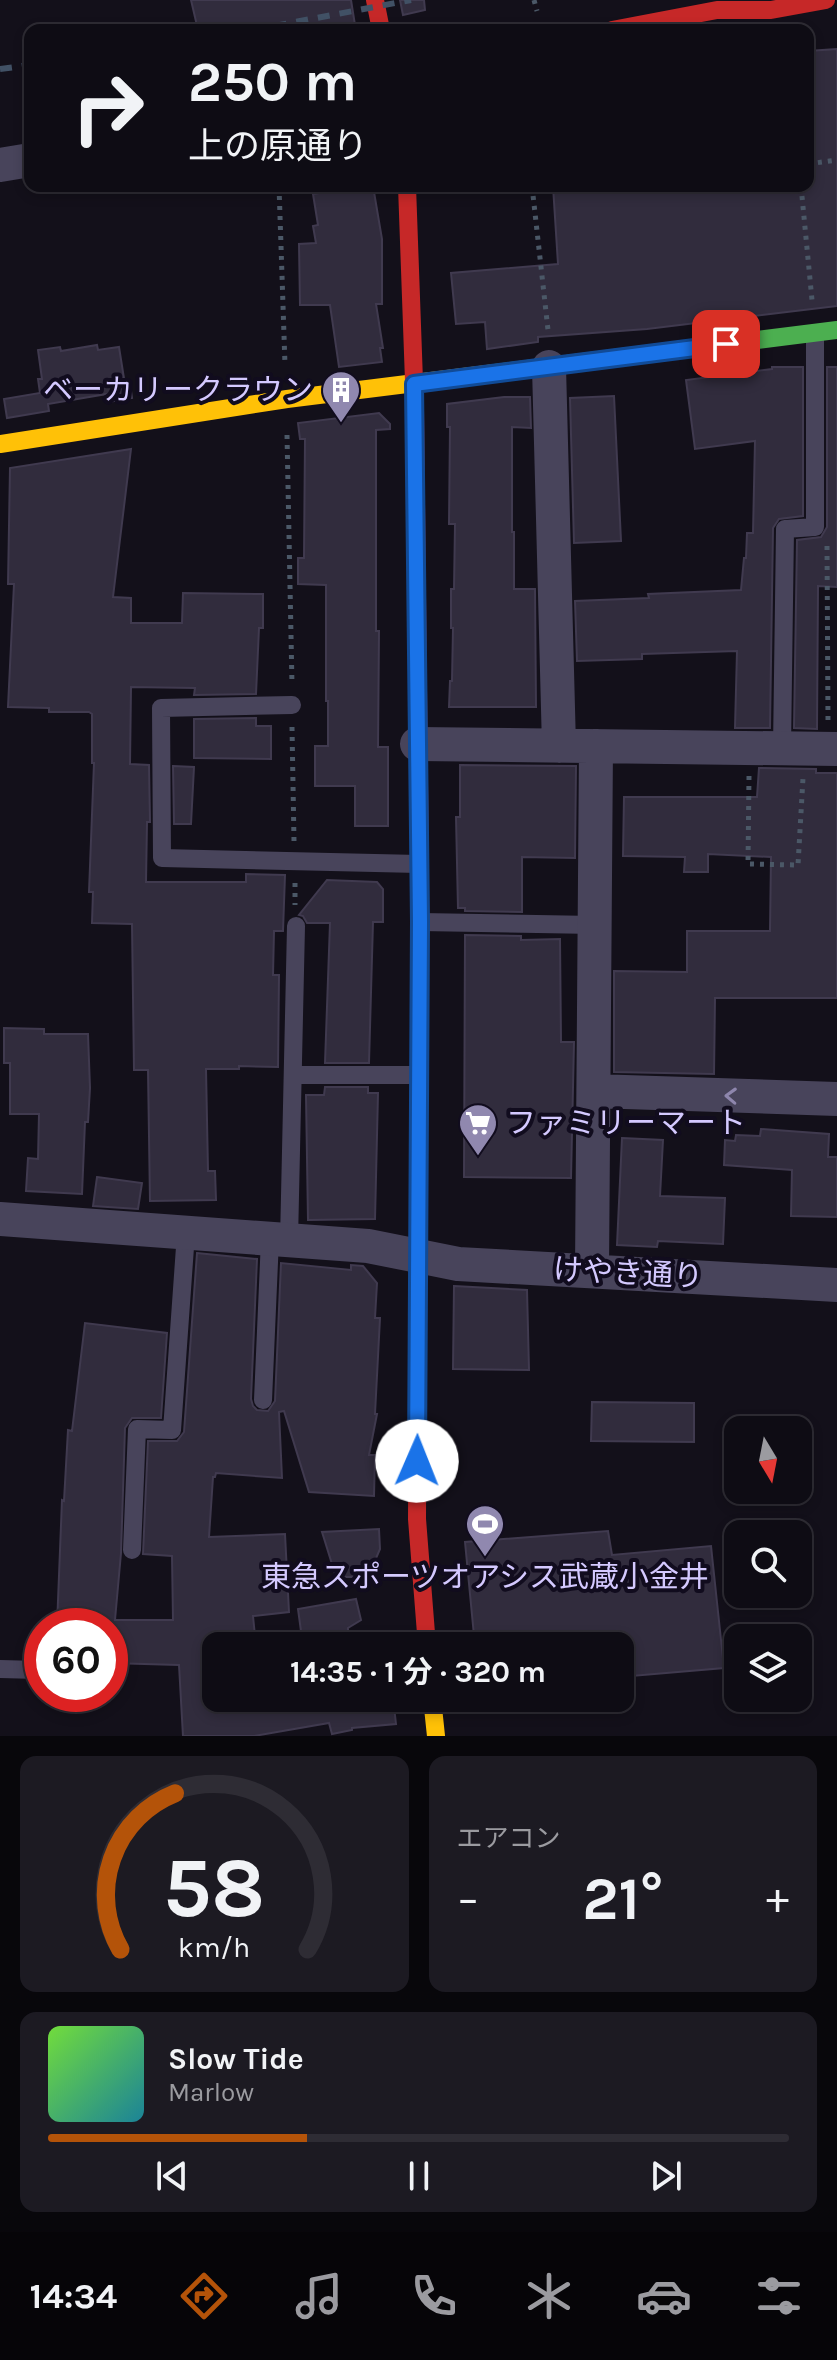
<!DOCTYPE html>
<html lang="ja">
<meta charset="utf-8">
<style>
body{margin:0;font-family:Karla,"Noto Sans JP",sans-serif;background:#1c1a22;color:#f1f3f6;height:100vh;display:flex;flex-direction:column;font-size:30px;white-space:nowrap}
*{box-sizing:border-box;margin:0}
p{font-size:26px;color:#9b9ba0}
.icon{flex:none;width:44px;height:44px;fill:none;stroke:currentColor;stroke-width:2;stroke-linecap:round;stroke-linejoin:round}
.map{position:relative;height:1736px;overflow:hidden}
.sheet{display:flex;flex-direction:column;gap:20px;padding:20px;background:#08070b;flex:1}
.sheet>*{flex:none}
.top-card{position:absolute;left:24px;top:24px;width:790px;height:168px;border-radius:16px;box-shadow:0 4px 12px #0003,0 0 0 2px #2e2c34;background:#0e0c14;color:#f1f3f6;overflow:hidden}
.needle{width:52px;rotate:170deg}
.controls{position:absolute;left:724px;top:1416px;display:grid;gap:16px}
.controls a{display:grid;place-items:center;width:88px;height:88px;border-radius:16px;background:#0e0c14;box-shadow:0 4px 12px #0003,0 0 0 2px #2e2c34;font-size:40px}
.speed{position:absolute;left:24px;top:1608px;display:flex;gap:16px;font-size:40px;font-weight:700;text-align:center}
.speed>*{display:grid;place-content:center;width:104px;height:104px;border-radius:50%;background:#0e0c14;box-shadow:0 4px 12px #0003,0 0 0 2px #2e2c34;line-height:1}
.speed .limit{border:12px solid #d22;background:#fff;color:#111}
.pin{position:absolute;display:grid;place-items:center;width:68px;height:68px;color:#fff;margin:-34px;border-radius:16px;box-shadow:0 4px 12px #0006}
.me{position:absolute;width:88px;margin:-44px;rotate:1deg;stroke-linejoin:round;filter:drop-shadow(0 0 6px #0008)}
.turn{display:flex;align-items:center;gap:28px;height:168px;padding:0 32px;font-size:36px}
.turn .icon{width:104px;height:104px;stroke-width:2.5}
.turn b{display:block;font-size:56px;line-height:68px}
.big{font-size:60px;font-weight:700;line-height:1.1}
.sheet .tile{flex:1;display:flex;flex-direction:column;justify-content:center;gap:12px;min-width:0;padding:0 28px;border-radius:16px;background:#1c1a22}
.sheet .dial{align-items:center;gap:0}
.dial svg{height:208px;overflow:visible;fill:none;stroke:#2e2c34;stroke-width:7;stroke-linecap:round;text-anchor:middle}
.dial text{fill:#f1f3f6;stroke:none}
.song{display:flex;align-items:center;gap:24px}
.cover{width:96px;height:96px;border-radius:12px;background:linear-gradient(135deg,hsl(100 70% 55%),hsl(190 70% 35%))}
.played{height:8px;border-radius:4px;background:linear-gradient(90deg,#b45309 35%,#2e2c34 35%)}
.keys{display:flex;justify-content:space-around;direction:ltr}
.heat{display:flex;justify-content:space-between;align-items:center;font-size:44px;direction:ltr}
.sheet .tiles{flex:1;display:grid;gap:20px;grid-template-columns:1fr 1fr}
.tile:last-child{grid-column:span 2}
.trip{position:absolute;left:202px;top:1632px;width:432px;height:80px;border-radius:16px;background:#0e0c14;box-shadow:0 4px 12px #0003,0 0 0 2px #2e2c34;font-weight:700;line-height:80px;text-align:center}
.menu{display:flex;height:128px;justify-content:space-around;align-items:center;background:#060508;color:#9b9ba0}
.menu .icon{width:56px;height:56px}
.menu .active{color:#b45309}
.menu b{font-size:36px;color:#f1f3f6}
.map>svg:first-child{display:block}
.building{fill:#312c3d;stroke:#403a4f;stroke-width:2}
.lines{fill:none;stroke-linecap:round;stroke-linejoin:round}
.path{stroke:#4b5867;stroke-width:5;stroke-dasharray:4 6;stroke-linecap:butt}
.lane{stroke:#48445b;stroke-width:18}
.street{stroke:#48445b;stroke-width:34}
.fast{stroke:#4caf50;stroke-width:18}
.slow{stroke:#ffc107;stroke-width:18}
.jam{stroke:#c62828;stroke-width:18}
.rail{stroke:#415165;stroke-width:6;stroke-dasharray:12 10;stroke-linecap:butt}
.oneway{stroke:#8e86ad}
.route-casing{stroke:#114b97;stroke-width:20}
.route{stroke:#1a73e8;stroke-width:14}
.labels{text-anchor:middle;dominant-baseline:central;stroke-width:8;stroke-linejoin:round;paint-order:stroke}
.poi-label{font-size:30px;fill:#d4c9ff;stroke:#110c1e;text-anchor:end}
.street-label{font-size:30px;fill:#d4c9ff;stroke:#110c1e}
</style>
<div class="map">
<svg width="837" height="1736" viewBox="0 0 837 1736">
<rect width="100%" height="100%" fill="#13101a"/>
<path class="building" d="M 191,0 L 351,0 L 355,25 L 331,30 L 198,30 Z
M 400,0 L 424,0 L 425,10 L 403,15 Z
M 837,49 L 837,306 L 647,329 L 538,337 L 538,342 L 487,349 L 485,322 L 456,324 L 451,273 L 558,264 L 553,186 L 809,186 L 808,51 Z
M 319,186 L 373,186 L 382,239 L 382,304 L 376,304 L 383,348 L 380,348 L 382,362 L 339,367 L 330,305 L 300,305 L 299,244 L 316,243 L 313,226 L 318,225 L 313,194 L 320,193 Z
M 97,345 L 98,350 L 119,347 L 126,391 L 124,391 L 131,391 L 132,398 L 108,402 L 107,394 L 48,404 L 49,411 L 7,418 L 4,399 L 40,393 L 38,379 L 42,379 L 38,350 L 60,347 L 61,351 Z
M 772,367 L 803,367 L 803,516 L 779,519 L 773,528 L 770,728 L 735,728 L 737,651 L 642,654 L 642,659 L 577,661 L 575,601 L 649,598 L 648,594 L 741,590 L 744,558 L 746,558 L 747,533 L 753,533 L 755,441 L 695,449 L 686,380 L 772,369 Z
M 827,367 L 837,367 L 837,587 L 818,586 L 817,729 L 794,728 L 797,540 L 821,537 L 827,527 Z
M 614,396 L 621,541 L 574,543 L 570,398 Z
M 504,397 L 530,397 L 531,428 L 512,427 L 512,532 L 514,532 L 514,589 L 535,589 L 536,707 L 449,707 L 450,681 L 452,681 L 453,628 L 451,628 L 451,589 L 454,589 L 455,524 L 449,524 L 450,427 L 447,427 L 447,404 Z
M 379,413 L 390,424 L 390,429 L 376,430 L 376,631 L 379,631 L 378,747 L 388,747 L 388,826 L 355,826 L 355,786 L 315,786 L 315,746 L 328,746 L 328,701 L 326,701 L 326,585 L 298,584 L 298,558 L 304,558 L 305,439 L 300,439 L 298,423 Z
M 131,449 L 113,597 L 131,598 L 131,623 L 182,623 L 183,593 L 263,594 L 263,628 L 259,628 L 256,694 L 194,695 L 195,688 L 131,687 L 130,764 L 149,765 L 150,822 L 147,822 L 146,882 L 246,882 L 246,874 L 285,875 L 283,931 L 274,931 L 273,975 L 279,975 L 278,1067 L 239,1066 L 239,1069 L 206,1069 L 208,1171 L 215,1171 L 216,1200 L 150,1201 L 148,1070 L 134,1070 L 132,924 L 92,923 L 93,892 L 89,892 L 94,763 L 92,763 L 92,714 L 89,712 L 49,712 L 49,708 L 8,707 L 14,584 L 8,584 L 10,468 Z
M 256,718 L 256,726 L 271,726 L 271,759 L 194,758 L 194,719 Z
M 460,765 L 576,766 L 575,858 L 522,857 L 522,912 L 465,911 L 465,908 L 458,908 L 456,817 L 460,817 Z
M 173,766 L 194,767 L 191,824 L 174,824 Z
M 759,768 L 816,769 L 816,773 L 837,773 L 837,998 L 715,998 L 714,1074 L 614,1072 L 614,971 L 687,972 L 687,931 L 770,931 L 771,857 L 708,854 L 708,872 L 684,872 L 685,857 L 623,856 L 624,797 L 757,797 Z
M 327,880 L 377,882 L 383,889 L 383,922 L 373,922 L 369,1063 L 325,1063 L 330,923 L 307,923 L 303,916 L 299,915 Z
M 465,935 L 521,936 L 521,940 L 560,939 L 561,1042 L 574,1042 L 571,1178 L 464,1177 Z
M 4,1028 L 44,1029 L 44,1034 L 88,1034 L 90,1088 L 88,1122 L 85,1122 L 82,1194 L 26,1191 L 28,1158 L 38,1159 L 39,1114 L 10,1114 L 10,1063 L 4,1063 Z
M 325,1087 L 368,1087 L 368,1093 L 378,1093 L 375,1219 L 308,1220 L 306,1095 L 324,1095 Z
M 761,1129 L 829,1134 L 828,1157 L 837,1157 L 837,1217 L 791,1216 L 792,1170 L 724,1165 L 725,1140 L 735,1141 L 736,1135 L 760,1136 Z
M 622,1138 L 663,1140 L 660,1196 L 725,1198 L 723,1244 L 658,1241 L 657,1247 L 617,1245 Z
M 97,1177 L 142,1183 L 138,1209 L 93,1206 Z
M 197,1253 L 257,1259 L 251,1399 L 253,1406 L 257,1410 L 268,1411 L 275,1401 L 281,1263 L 351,1270 L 351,1265 L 363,1266 L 377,1283 L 375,1318 L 380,1318 L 375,1414 L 377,1414 L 369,1455 L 375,1455 L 374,1496 L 309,1492 L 284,1411 L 279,1412 L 282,1478 L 216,1473 L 215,1477 L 213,1477 L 209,1537 L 285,1534 L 289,1612 L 253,1616 L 256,1646 L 216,1646 L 216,1698 L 393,1698 L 396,1724 L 352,1728 L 352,1730 L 332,1734 L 329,1723 L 254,1736 L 183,1736 L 179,1665 L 110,1663 L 110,1626 L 57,1626 L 62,1500 L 64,1501 L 68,1430 L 72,1431 L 85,1323 L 167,1333 L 161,1418 L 132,1418 L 125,1428 L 121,1553 L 115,1620 L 173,1620 L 172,1556 L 143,1554 L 148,1441 L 177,1441 L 184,1432 Z
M 454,1286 L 527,1290 L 529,1370 L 453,1369 Z
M 592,1402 L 694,1403 L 694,1442 L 591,1441 Z
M 379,1529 L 380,1549 L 368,1577 L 336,1577 L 322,1532 Z
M 608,1531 L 612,1555 L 711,1546 L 724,1668 L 620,1677 L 620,1646 L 475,1646 L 465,1542 Z
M 356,1599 L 361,1620 L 348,1628 L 348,1646 L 303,1646 L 298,1609 Z"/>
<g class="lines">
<path class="path" d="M 534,0 L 537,11
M 808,164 L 837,160
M 279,186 L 285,365
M 532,186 L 548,330
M 801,186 L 812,300
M 287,435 L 292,685
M 827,546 L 828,720
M 292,727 L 294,841
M 749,776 L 748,864 L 798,865 L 803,778
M 295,883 L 295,905"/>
<path class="lane" d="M 292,705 L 161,708 L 162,858 L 419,864
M 782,748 L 785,529 L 815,527 L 815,333
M 420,922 L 595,925
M 293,1075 L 420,1075
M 289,1241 L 296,926
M 263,1400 L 270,1239
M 132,1550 L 137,1429 L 172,1430 L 186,1233
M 0,1669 L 38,1670"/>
<path class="street" d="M 0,165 L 30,160
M 549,367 L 559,746
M 417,744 L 837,749
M 594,1091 L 837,1099
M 0,1219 L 368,1246 L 458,1264 L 837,1285
M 592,1271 L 596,746"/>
<path class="fast" d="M 495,373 L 837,330"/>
<path class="slow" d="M 0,444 L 287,399 L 495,373
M 418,1274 L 420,876
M 432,1698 L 436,1736"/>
<path class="jam" d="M 375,0 L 381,30
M 612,30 L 717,10 L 771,10 L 826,0
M 407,186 L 415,409 L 420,876
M 418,1274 L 417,1519 L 427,1646"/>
<path class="rail" d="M 253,30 L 411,0
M 0,69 L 30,65"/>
</g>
<defs><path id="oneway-chevron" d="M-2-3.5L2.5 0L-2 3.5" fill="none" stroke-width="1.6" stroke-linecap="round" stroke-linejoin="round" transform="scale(2)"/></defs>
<use class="oneway" href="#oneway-chevron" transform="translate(731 1096) rotate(-178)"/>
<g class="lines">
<defs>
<path id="route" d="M 417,1461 L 420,922 L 414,384 L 726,344"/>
</defs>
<use href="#route" class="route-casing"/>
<use href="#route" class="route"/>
</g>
<defs>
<symbol id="building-pin" viewBox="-11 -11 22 30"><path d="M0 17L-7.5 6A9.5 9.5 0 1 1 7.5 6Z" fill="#9088af" stroke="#110c1e"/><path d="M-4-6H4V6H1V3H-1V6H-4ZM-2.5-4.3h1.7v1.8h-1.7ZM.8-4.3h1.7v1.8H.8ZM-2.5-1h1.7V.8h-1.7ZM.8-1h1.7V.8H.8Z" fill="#fff"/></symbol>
<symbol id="supermarket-pin" viewBox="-11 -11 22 30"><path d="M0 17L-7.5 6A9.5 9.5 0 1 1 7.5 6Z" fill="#9088af" stroke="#110c1e"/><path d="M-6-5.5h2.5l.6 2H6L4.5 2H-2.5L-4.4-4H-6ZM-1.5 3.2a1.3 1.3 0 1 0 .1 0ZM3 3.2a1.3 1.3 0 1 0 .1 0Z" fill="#fff"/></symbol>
<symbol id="stadium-pin" viewBox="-11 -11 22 30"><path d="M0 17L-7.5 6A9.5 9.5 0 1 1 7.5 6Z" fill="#9088af" stroke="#110c1e"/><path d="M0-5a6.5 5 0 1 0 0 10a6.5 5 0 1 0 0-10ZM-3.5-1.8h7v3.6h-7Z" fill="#fff"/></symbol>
</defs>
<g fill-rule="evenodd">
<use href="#building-pin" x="319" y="368" width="44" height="60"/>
<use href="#supermarket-pin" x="456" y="1101" width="44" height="60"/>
<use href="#stadium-pin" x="463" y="1502" width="44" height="60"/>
</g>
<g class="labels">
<g class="poi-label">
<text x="313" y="390">ベーカリークラウン</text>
<text x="506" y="1123" text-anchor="start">ファミリーマート</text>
<text x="485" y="1577" text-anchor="middle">東急スポーツオアシス武蔵小金井</text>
</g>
<g class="street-label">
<text transform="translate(628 1273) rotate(3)">けやき通り</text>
</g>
</g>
</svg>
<div class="controls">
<a><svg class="needle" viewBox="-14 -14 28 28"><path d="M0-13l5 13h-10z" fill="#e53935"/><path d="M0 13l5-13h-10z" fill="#9b9ba0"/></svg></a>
<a><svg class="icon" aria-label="search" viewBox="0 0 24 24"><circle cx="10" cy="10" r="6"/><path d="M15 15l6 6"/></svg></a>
<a><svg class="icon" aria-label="layers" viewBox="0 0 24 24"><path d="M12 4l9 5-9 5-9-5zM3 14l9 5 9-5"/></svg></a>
</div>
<div class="speed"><div class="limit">60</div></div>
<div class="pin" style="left:726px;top:344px;background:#d93025"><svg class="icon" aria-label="arrive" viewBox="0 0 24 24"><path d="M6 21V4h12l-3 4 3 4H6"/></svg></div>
<svg class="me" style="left:417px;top:1461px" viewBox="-20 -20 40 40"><circle r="19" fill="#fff"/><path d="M0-13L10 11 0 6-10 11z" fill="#1a73e8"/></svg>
<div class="trip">14:35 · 1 分 · 320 m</div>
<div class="top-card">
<div class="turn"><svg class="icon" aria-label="right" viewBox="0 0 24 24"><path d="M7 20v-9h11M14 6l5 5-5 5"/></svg><div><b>250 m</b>上の原通り</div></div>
</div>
</div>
<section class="sheet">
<div class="tiles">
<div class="tile dial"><svg viewBox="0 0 100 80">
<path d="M14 69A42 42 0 1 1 86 69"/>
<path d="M14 69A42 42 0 0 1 35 9" stroke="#b45309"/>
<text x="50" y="56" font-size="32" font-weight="700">58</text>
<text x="50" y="72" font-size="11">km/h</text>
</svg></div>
<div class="tile"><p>エアコン</p>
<div class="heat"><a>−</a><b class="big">21°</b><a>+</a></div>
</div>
<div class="tile">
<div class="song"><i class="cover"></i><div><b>Slow Tide</b><p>Marlow</p></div></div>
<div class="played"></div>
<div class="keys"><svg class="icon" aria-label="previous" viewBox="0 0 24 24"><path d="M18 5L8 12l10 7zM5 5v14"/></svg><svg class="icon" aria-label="pause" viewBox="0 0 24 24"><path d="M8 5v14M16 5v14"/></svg><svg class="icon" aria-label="next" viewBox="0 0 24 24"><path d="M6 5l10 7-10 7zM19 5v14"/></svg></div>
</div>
</div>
</section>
<nav class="menu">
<b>14:34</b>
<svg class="icon active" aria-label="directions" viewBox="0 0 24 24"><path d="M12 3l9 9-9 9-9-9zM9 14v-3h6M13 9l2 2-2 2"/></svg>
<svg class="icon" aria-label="music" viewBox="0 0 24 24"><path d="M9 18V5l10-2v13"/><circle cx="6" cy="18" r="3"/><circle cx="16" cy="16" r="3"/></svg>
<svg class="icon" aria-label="phone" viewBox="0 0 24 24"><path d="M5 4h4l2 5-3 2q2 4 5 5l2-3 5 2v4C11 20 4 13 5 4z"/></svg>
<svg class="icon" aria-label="climate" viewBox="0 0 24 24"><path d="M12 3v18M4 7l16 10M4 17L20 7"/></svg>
<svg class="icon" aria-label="car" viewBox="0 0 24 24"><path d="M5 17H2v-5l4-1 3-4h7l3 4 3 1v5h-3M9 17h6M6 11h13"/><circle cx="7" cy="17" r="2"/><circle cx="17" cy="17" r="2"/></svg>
<svg class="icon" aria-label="filters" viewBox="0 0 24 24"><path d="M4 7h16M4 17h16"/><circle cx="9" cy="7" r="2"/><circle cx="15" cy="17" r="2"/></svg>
</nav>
